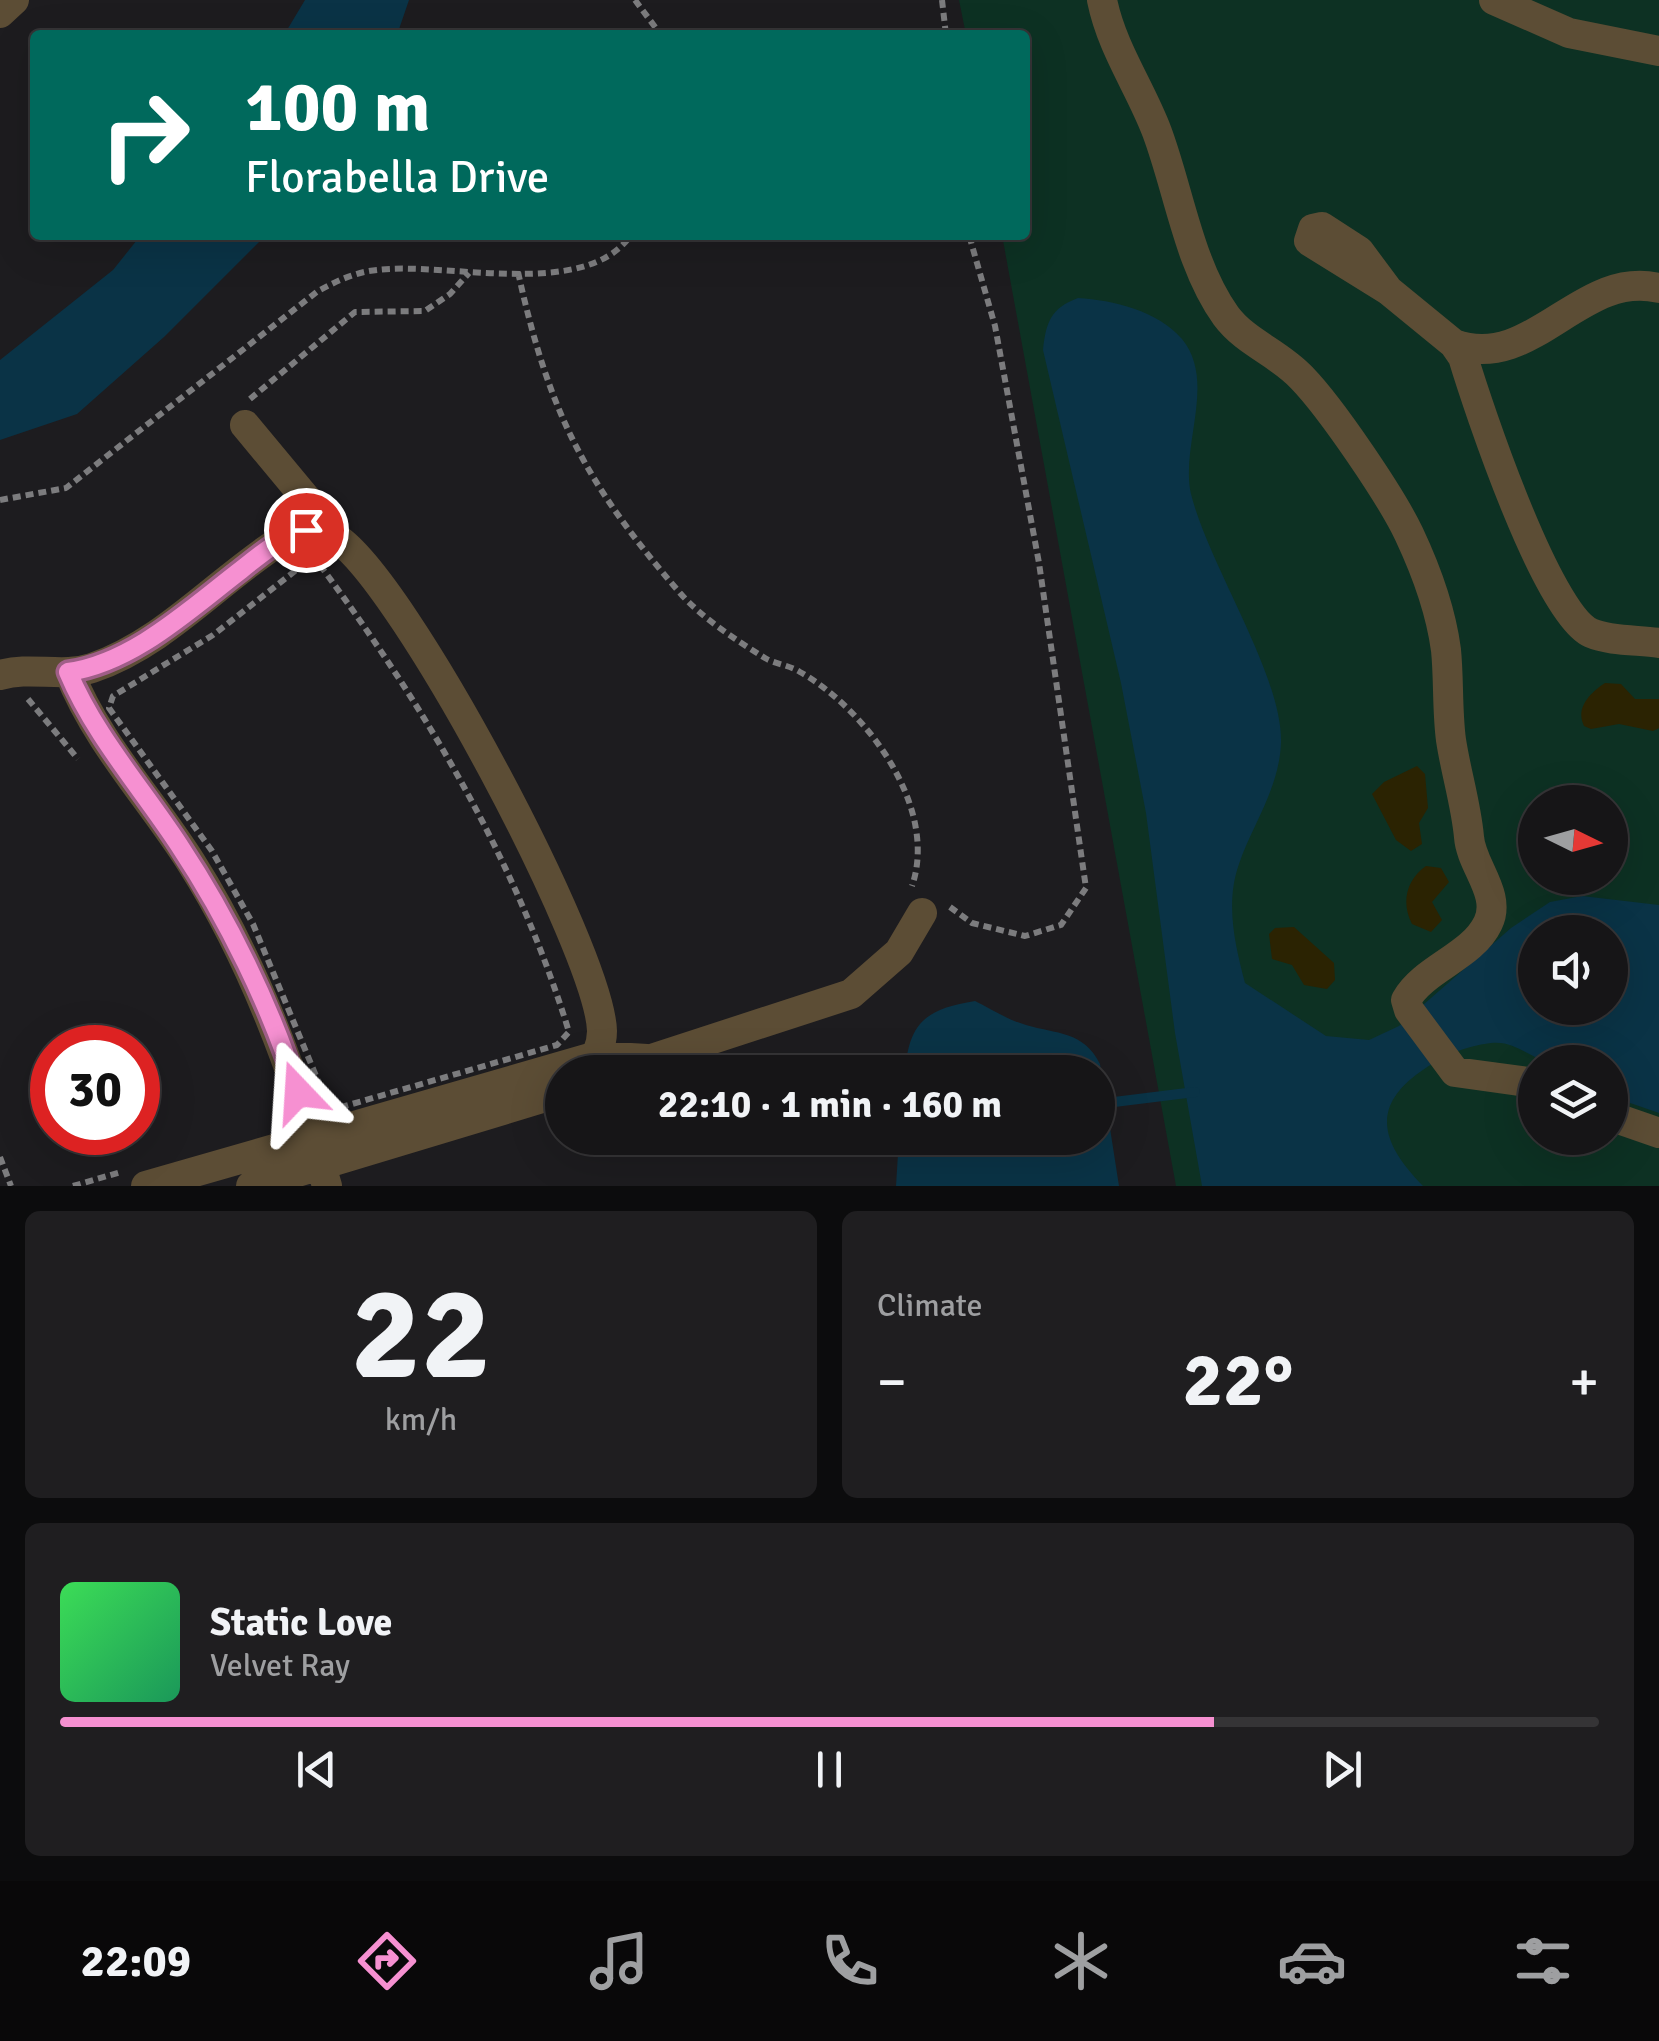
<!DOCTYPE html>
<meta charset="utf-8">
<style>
body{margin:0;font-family:Signika,sans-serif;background:#1f1e20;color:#f1f3f6;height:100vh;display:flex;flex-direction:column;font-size:38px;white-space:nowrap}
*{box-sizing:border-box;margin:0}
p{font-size:32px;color:#9e9fa1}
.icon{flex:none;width:55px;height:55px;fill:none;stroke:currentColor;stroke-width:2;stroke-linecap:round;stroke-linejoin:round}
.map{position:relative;height:1186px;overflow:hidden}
.side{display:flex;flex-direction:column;gap:25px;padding:25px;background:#0c0c0d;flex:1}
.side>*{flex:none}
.banner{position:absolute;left:30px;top:30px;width:1000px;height:210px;border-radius:10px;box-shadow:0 10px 40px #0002,0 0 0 2px #353436;background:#00695c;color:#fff;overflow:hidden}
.needle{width:65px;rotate:95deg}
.fabs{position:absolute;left:1518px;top:785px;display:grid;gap:20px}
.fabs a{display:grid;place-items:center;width:110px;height:110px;border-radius:50%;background:#161517;box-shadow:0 10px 40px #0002,0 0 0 2px #353436;font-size:50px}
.speed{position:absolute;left:30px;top:1025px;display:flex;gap:20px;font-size:50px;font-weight:700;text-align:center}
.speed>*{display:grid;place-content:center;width:130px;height:130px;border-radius:50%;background:#161517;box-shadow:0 10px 40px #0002,0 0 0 2px #353436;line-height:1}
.speed .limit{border:15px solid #d22;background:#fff;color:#111}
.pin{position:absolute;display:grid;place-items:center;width:85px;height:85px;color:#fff;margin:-42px;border:5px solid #fff;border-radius:50%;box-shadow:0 2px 10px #0007}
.me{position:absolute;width:110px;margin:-55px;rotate:340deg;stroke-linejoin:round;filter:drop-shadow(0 0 8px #0008)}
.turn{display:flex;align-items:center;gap:35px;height:210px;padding:0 50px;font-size:45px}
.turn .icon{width:130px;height:130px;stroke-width:2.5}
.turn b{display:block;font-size:70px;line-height:85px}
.big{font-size:75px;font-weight:700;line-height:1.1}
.side .tile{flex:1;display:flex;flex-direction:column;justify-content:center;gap:15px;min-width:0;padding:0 35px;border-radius:15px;background:#1f1e20}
.side .dial{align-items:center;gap:0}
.dial b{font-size:130px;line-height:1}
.song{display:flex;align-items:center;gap:30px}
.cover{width:120px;height:120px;border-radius:15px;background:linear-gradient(135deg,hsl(130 70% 55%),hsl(150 70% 35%))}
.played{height:10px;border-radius:5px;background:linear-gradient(90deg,#f690d1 75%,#353436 75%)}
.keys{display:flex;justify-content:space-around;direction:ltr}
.heat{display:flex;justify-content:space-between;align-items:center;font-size:55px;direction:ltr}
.side .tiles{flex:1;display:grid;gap:25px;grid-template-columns:1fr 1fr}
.tile:last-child{grid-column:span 2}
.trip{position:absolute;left:545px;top:1055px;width:570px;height:100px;border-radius:50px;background:#161517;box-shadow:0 10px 40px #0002,0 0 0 2px #353436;font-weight:700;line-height:100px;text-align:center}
.menu{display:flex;height:160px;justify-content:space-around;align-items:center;background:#090809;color:#9e9fa1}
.menu .icon{width:70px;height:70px}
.menu .active{color:#f690d1}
.menu b{font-size:45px;color:#f1f3f6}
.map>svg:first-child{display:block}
.green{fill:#0d3123;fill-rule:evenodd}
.sand{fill:#2b2302}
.water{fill:#0a3346;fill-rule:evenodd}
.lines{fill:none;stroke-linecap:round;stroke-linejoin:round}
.stream{stroke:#0a3346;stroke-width:10}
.path{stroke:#7c7c7e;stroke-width:6;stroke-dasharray:8 5;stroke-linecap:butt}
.minor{stroke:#5c4d35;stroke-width:30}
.route-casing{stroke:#a05e88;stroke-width:25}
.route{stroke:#f690d1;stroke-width:18}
</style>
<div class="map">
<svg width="1659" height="1186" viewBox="0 0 1659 1186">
<rect width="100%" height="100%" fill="#1d1c1f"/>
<path class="green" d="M 959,0 L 1659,0 L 1659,1186 L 1176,1186 L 1002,235 L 1025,235 L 1025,35 L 966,35 ZM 1535,802 L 1610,802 L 1610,878 L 1535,878 ZM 1535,932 L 1610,932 L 1610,1008 L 1535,1008 ZM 1535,1062 L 1610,1062 L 1610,1138 L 1535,1138 Z"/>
<path class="sand" d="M 1605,683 L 1621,684 L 1635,699 L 1659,699 L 1659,728 L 1653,731 L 1619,724 L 1591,729 L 1584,726 C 1575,708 1590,693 1605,683 Z
M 1417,766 L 1425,774 L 1428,808 L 1419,823 L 1422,844 L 1411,851 L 1396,840 L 1372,794 L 1384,782 Z
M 1426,866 L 1441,868 L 1449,882 L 1432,902 L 1442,920 L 1431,932 L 1412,924 C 1401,903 1406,880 1426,866 Z
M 1294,927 L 1334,963 L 1335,980 L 1327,989 L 1304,985 L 1292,965 L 1272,959 L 1269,934 L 1275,928 Z"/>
<path class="water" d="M 305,0 L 409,0 L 397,35 L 284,35 Z
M 141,235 L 266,235 L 164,337 L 77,414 L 0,440 L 0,360 L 113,270 Z
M 1078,298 C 1113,300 1158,311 1182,339 C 1217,382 1180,445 1191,494 C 1209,566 1283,676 1281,743 C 1279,789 1253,823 1239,864 C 1225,903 1235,945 1245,983 L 1326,1036 L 1369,1040 L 1399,1026 L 1511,928 L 1550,902 L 1582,896 L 1659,905 L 1659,1113 L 1610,1096 L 1610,1062 C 1591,1062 1566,1067 1548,1062 C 1528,1057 1514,1040 1491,1043 C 1464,1046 1441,1057 1420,1072 C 1368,1109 1384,1146 1423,1186 L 1202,1186 L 1175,1033 L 1146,813 L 1121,683 L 1043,350 C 1046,322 1051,308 1078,298 ZM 1535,932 L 1610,932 L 1610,1008 L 1535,1008 Z
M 975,1001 C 991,1009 1008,1020 1026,1025 C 1056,1034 1084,1031 1100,1064 L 1119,1186 L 896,1186 L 899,1138 L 1098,1138 L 1098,1072 L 905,1072 C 909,1022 926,1009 975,1001 Z"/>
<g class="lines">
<path class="stream" d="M 1098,1104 L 1195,1092"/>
<path class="path" d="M 635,0 L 661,35
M 942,0 L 946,35
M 518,272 C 549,413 585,483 680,593 C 701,617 737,641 765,658 C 775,664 789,665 800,672 C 866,709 939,807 912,886
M 250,399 L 355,312 L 425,311 L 450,294 L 469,273
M 0,500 L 66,488 L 318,291 C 337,281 355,272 377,270 C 446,261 585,301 631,235
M 309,560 L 317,561 C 424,705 516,859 569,1032 L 557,1045 L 345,1106 L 333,1107 L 326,1100 L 253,924 L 212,851 L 109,708 L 113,696 L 213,635 Z
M 28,699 L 78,759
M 950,907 L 972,923 L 1025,936 L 1061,925 L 1086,888 L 1039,563 L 995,326 L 969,235
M 0,1157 L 11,1186
M 73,1186 L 121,1172"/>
<path class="minor" d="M 1102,0 C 1112,49 1140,87 1157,132 C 1179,191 1189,265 1226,316 C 1246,343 1279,353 1302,378 C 1331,408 1391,496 1409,534 C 1425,568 1441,612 1446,650 C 1449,680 1447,710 1451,740 C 1456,773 1466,804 1469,837 C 1471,866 1502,894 1488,923 C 1472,957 1424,968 1406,1000 L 1409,1010 L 1455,1072 L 1535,1083
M 1494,0 L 1569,33 L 1659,51
M 0,13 L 14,0
M 1388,290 L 1359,251 L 1322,227 L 1313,229 L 1309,241 L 1388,290 L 1454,344 C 1533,373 1580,269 1659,288
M 1454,344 L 1463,357 C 1478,407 1547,614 1591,633 C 1609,641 1639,640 1659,643
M 245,425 L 309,502 L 306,530
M 69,672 C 97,743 151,799 192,864 C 254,962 295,1075 327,1186
M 0,675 C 31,666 62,678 92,668 C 166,643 221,577 286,537 C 303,529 320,527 336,538 C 403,580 600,951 602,1031 C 602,1047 595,1059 586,1072
M 630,1066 L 851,994 L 899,952 L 922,913
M 1610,1116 L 1659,1133
M 146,1186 L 597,1056 L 647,1059
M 251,1186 L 562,1092"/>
</g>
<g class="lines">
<defs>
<path id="route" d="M 298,1092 C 271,1007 228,919 179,845 C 141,787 95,736 68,672 C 133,663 190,609 241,570 C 261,554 281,537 306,530"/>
</defs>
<use href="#route" class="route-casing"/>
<use href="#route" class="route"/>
</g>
</svg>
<div class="fabs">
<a><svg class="needle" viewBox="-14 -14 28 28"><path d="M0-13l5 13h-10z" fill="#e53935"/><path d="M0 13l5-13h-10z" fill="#9e9fa1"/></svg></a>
<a><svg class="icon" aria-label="sound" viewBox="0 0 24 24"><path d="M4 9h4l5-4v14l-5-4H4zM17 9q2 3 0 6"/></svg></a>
<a><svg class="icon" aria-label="layers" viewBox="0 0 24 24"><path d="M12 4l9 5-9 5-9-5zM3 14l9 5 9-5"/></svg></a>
</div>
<div class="speed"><div class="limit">30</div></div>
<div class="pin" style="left:306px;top:530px;background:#d93025"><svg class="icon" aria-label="arrive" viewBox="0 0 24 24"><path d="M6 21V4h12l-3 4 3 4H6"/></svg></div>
<svg class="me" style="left:298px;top:1092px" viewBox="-20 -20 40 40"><path d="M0-17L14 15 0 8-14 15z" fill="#f690d1" stroke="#fff" stroke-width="4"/></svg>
<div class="trip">22:10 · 1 min · 160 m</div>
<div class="banner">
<div class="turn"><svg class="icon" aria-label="right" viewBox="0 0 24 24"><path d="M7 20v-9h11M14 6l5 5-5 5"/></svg><div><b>100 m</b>Florabella Drive</div></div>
</div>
</div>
<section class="side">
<div class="tiles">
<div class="tile dial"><b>22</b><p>km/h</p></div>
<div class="tile"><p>Climate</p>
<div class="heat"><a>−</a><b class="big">22°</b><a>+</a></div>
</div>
<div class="tile">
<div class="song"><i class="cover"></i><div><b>Static Love</b><p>Velvet Ray</p></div></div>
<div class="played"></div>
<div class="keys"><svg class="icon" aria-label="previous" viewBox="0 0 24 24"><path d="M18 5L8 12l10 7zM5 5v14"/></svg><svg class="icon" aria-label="pause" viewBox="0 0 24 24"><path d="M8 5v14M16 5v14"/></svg><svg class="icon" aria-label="next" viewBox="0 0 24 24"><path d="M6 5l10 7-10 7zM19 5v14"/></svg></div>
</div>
</div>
</section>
<nav class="menu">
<b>22:09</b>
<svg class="icon active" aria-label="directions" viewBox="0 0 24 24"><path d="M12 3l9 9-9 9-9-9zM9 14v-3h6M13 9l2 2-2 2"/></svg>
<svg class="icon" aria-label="music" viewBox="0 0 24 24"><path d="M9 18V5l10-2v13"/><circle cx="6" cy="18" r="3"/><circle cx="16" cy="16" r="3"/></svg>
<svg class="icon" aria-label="phone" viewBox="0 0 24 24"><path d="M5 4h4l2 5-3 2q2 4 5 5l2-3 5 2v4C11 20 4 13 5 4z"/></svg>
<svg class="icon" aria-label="climate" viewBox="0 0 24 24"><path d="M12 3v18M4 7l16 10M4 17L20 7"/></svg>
<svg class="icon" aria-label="car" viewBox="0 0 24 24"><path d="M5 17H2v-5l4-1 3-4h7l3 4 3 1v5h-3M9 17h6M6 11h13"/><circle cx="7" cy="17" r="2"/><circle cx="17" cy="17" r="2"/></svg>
<svg class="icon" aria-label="filters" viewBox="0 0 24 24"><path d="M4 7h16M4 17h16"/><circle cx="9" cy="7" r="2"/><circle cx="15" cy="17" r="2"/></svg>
</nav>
